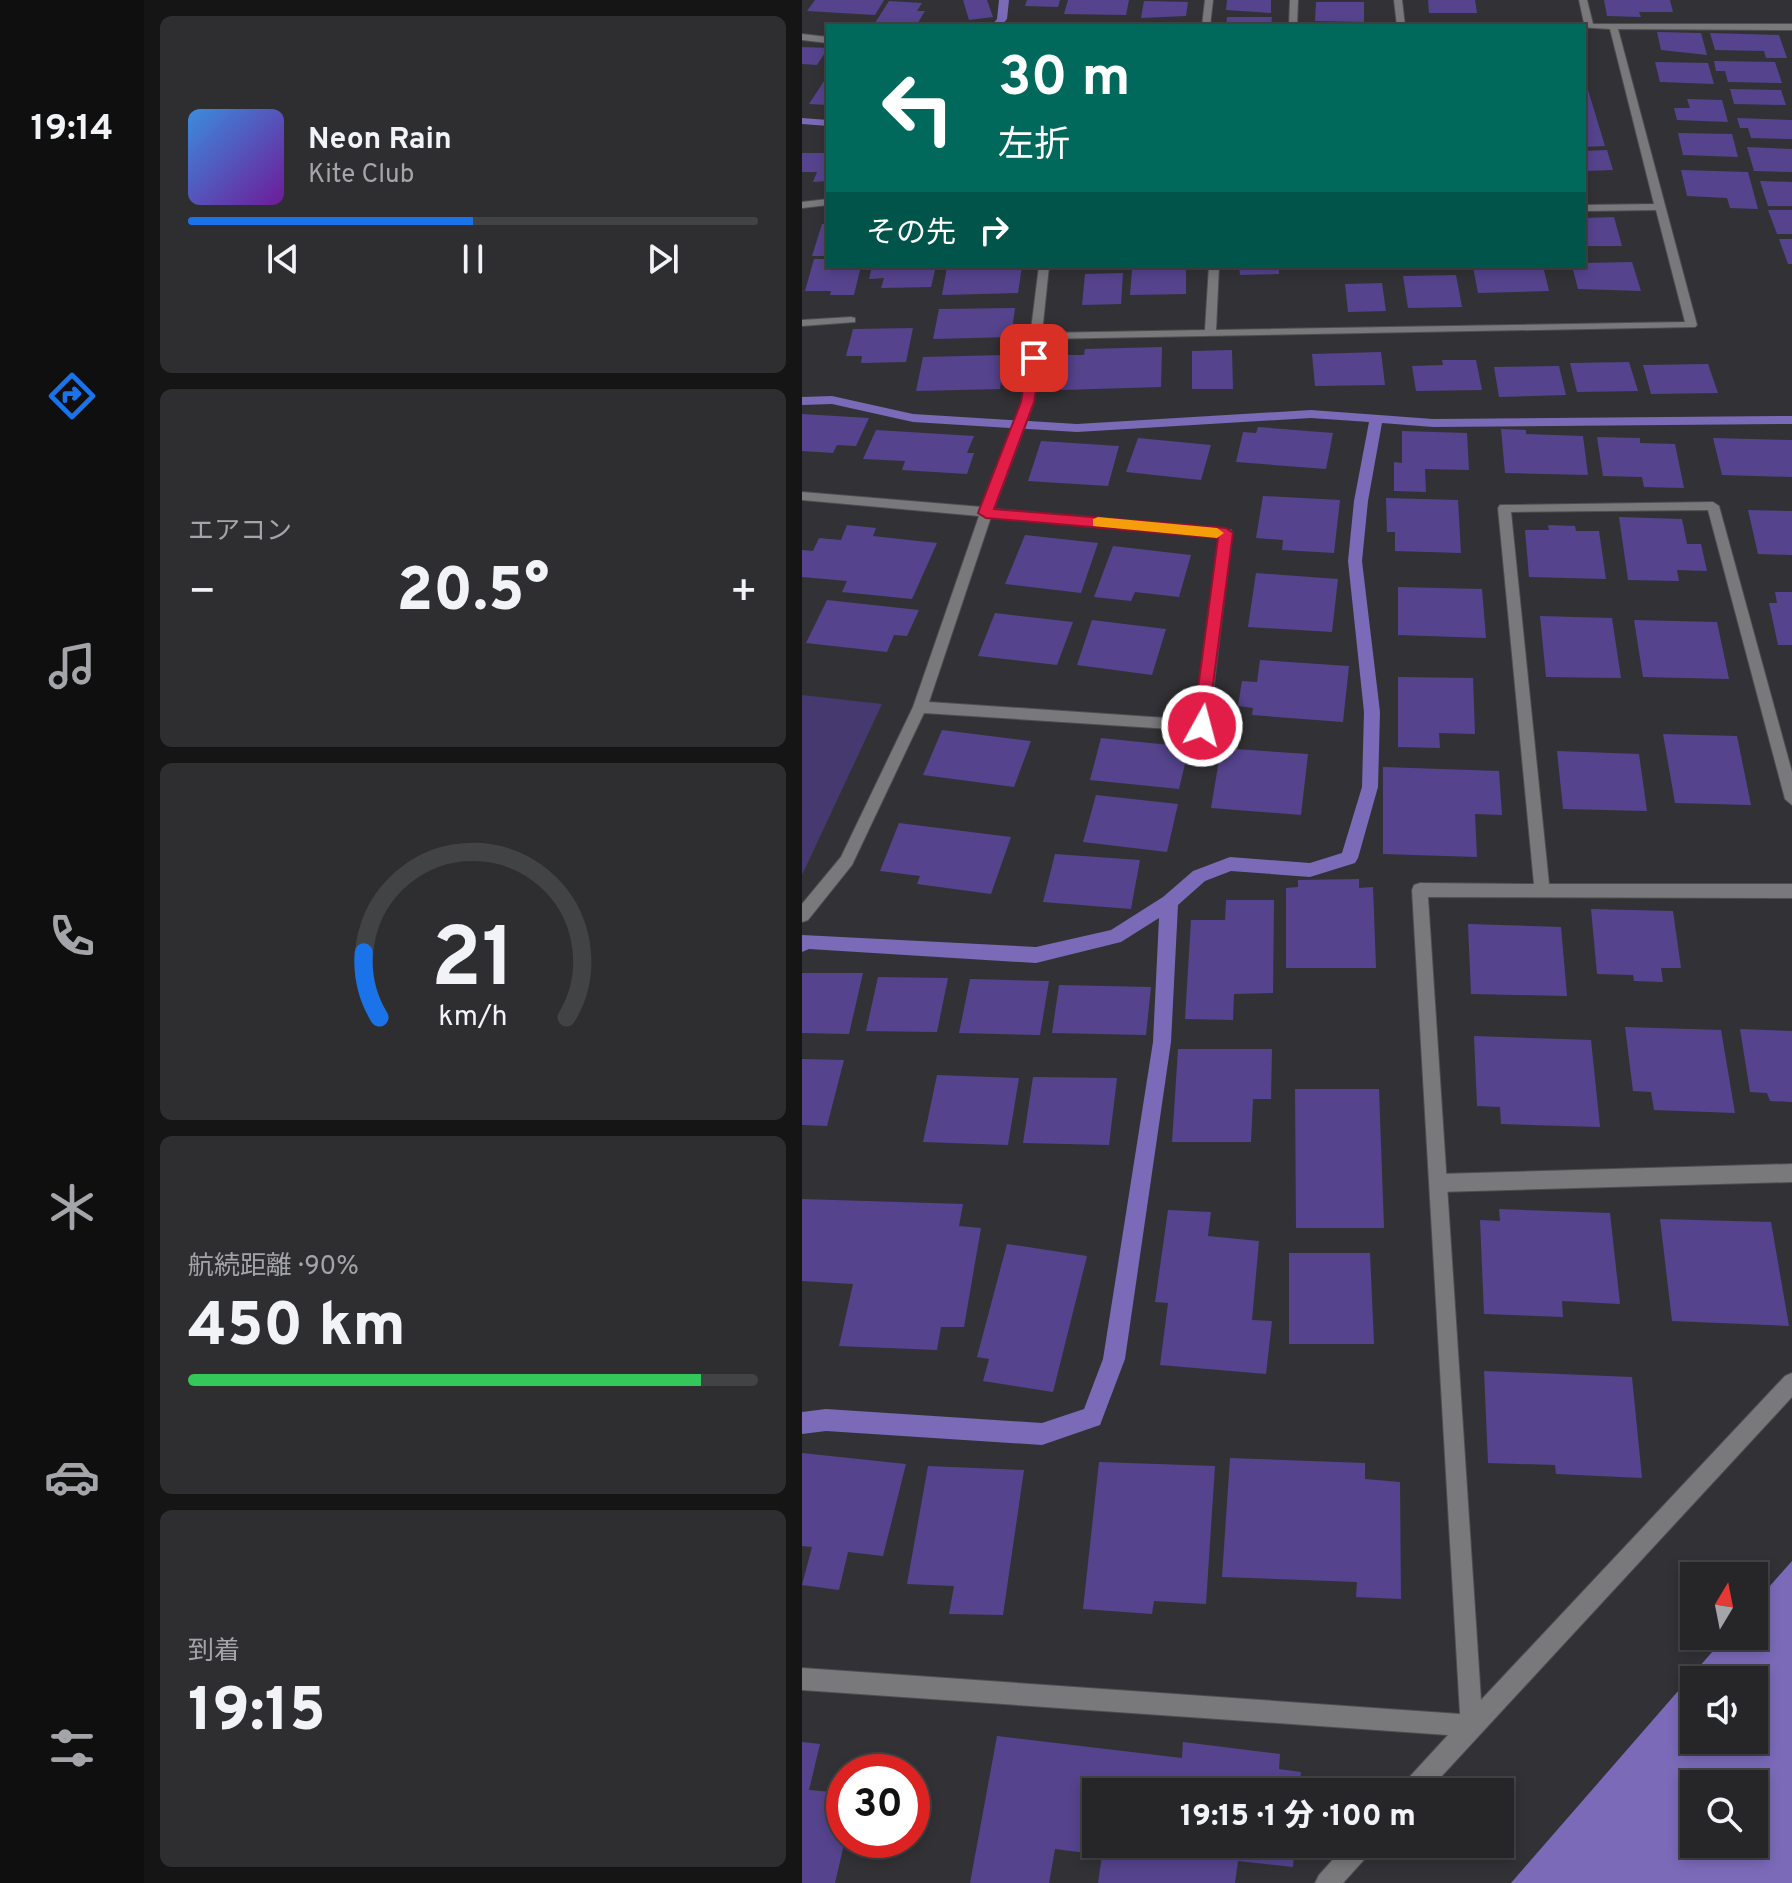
<!DOCTYPE html>
<html lang="ja">
<meta charset="utf-8">
<style>
body{margin:0;font-family:Overpass,"Noto Sans JP",sans-serif;background:#2e2e30;color:#f1f3f6;height:100vh;display:flex;flex-direction:column;font-size:30px;white-space:nowrap}
*{box-sizing:border-box;margin:0}
p{font-size:26px;color:#a4a5a8}
.icon{flex:none;width:44px;height:44px;fill:none;stroke:currentColor;stroke-width:2;stroke-linecap:round;stroke-linejoin:round}
.map{position:relative;flex:1;overflow:hidden}
.drawer{display:flex;flex-direction:column;gap:16px;padding:16px;background:#151516;width:658px}
.drawer>*{flex:none}
.hud{position:absolute;left:24px;top:24px;width:760px;height:244px;border-radius:0px;box-shadow:0 4px 12px #0003,0 0 0 2px #424345;background:#00695c;color:#fff;overflow:hidden}
.needle{width:52px;rotate:10deg}
.fabs{position:absolute;left:878px;top:1562px;display:grid;gap:16px}
.fabs a{display:grid;place-items:center;width:88px;height:88px;border-radius:0px;background:#262628;box-shadow:0 4px 12px #0003,0 0 0 2px #424345;font-size:40px}
.speed{position:absolute;left:24px;top:1754px;display:flex;gap:16px;font-size:40px;font-weight:700;text-align:center}
.speed>*{display:grid;place-content:center;width:104px;height:104px;border-radius:50%;background:#262628;box-shadow:0 4px 12px #0003,0 0 0 2px #424345;line-height:1}
.speed .limit{border:12px solid #d22;background:#fff;color:#111}
.pin{position:absolute;display:grid;place-items:center;width:68px;height:68px;color:#fff;margin:-34px;border-radius:16px;box-shadow:0 4px 12px #0006}
.me{position:absolute;width:88px;margin:-44px;rotate:7deg;stroke-linejoin:round;filter:drop-shadow(0 0 6px #0008)}
.turn{display:flex;align-items:center;gap:28px;height:168px;padding:0 40px;font-size:36px}
.turn .icon{width:104px;height:104px;stroke-width:2.5}
.turn b{display:block;font-size:56px;line-height:68px}
.then{display:flex;align-items:center;height:76px;padding:0 40px;background:#0003;gap:16px;font-size:30px}
.big{font-size:60px;font-weight:800;line-height:1.1}
.drawer .tile{flex:1;display:flex;flex-direction:column;justify-content:center;gap:12px;min-width:0;padding:0 28px;border-radius:12px;background:#2e2e30}
.drawer .dial{align-items:center;gap:0}
.dial svg{height:208px;overflow:visible;fill:none;stroke:#424345;stroke-width:7;stroke-linecap:round;text-anchor:middle}
.dial text{fill:#f1f3f6;stroke:none}
.song{display:flex;align-items:center;gap:24px}
.cover{width:96px;height:96px;border-radius:12px;background:linear-gradient(135deg,hsl(210 70% 55%),hsl(280 70% 35%))}
.played{height:8px;border-radius:4px;background:linear-gradient(90deg,#1a73e8 50%,#424345 50%)}
.keys{display:flex;justify-content:space-around;direction:ltr}
.heat{display:flex;justify-content:space-between;align-items:center;font-size:44px;direction:ltr}
.charge{height:12px;border-radius:6px;background:linear-gradient(90deg,#34c759 90%,#424345 0)}
.trip{position:absolute;left:280px;top:1778px;width:432px;height:80px;border-radius:0px;background:#262628;box-shadow:0 4px 12px #0003,0 0 0 2px #424345;font-weight:800;line-height:80px;text-align:center}
main{display:flex;flex:1;min-height:0}
.dock{display:flex;flex-direction:column;width:144px;justify-content:space-around;align-items:center;background:#0f0f10;color:#a4a5a8}
.dock .icon{width:56px;height:56px}
.dock .on{color:#1a73e8}
.dock b{font-size:36px;color:#f1f3f6}
.map>svg:first-child{display:block}
.green{fill:#45396f}
.water{fill:#7b6ab8;fill-rule:evenodd}
.lines{fill:none;stroke-linecap:round;stroke-linejoin:round}
.stream{fill:#7b6ab8;fill-rule:evenodd}
.building{fill:#55438d}
.service-casing{stroke:#4e4e51;stroke-width:2}
.minor-casing{stroke:#4e4e51;stroke-width:2}
.service{fill:#79797b;fill-rule:evenodd}
.minor{fill:#79797b;fill-rule:evenodd}
.route{fill:#e11d48;stroke:#92132f;stroke-width:2}
.slow{fill:#f59e0b}
</style>
<main>
<nav class="dock">
<b>19:14</b>
<svg class="icon on" aria-label="directions" viewBox="0 0 24 24"><path d="M12 3l9 9-9 9-9-9zM9 14v-3h6M13 9l2 2-2 2"/></svg>
<svg class="icon" aria-label="music" viewBox="0 0 24 24"><path d="M9 18V5l10-2v13"/><circle cx="6" cy="18" r="3"/><circle cx="16" cy="16" r="3"/></svg>
<svg class="icon" aria-label="phone" viewBox="0 0 24 24"><path d="M5 4h4l2 5-3 2q2 4 5 5l2-3 5 2v4C11 20 4 13 5 4z"/></svg>
<svg class="icon" aria-label="climate" viewBox="0 0 24 24"><path d="M12 3v18M4 7l16 10M4 17L20 7"/></svg>
<svg class="icon" aria-label="car" viewBox="0 0 24 24"><path d="M5 17H2v-5l4-1 3-4h7l3 4 3 1v5h-3M9 17h6M6 11h13"/><circle cx="7" cy="17" r="2"/><circle cx="17" cy="17" r="2"/></svg>
<svg class="icon" aria-label="filters" viewBox="0 0 24 24"><path d="M4 7h16M4 17h16"/><circle cx="9" cy="7" r="2"/><circle cx="15" cy="17" r="2"/></svg>
</nav>
<section class="drawer">
<div class="tile">
<div class="song"><i class="cover"></i><div><b>Neon Rain</b><p>Kite Club</p></div></div>
<div class="played"></div>
<div class="keys"><svg class="icon" aria-label="previous" viewBox="0 0 24 24"><path d="M18 5L8 12l10 7zM5 5v14"/></svg><svg class="icon" aria-label="pause" viewBox="0 0 24 24"><path d="M8 5v14M16 5v14"/></svg><svg class="icon" aria-label="next" viewBox="0 0 24 24"><path d="M6 5l10 7-10 7zM19 5v14"/></svg></div>
</div>
<div class="tile"><p>エアコン</p>
<div class="heat"><a>−</a><b class="big">20.5°</b><a>+</a></div>
</div>
<div class="tile dial"><svg viewBox="0 0 100 80">
<path d="M14 69A42 42 0 1 1 86 69"/>
<path d="M14 69A42 42 0 0 1 8 44" stroke="#1a73e8"/>
<text x="50" y="56" font-size="32" font-weight="700">21</text>
<text x="50" y="72" font-size="11">km/h</text>
</svg></div>
<div class="tile"><p>航続距離 · 90%</p><b class="big">450 km</b><div class="charge"></div></div>
<div class="tile"><p>到着</p><b class="big">19:15</b></div>
</section>
<div class="map">
<svg width="990" height="1883" viewBox="0 0 990 1883">
<rect width="100%" height="100%" fill="#323236"/>
<path class="green" d="M 0,695 L 80,704 L 0,875 Z"/>
<path class="water" d="M 990,1561 L 990,1883 L 709,1883 L 924,1636 L 952,1636 L 952,1604 ZM 892,1680 L 952,1680 L 952,1740 L 892,1740 ZM 892,1784 L 952,1784 L 952,1844 L 892,1844 Z"/>
<g class="lines">
<path class="stream" d="M 197,0 L 207,0 L 205,19 L 199,26 L 189,26 L 195,19 Z
M 0,118 L 26,120 L 26,126 L 0,124 Z
M 30,396 L 111,414 L 275,424 L 509,410 L 631,419 L 990,416 L 990,424 L 631,427 L 580,423 L 566,501 L 560,561 L 578,712 L 576,787 L 556,858 L 553,863 L 508,877 L 429,871 L 403,881 L 376,905 L 369,1042 L 323,1359 L 298,1425 L 240,1445 L 24,1431 L 0,1434 L 0,1412 L 24,1409 L 240,1423 L 282,1409 L 301,1359 L 351,1042 L 357,918 L 319,942 L 234,963 L 7,949 L 0,952 L 0,935 L 234,947 L 309,930 L 361,897 L 391,871 L 428,857 L 508,863 L 540,853 L 560,787 L 562,712 L 546,561 L 552,501 L 567,422 L 509,418 L 275,432 L 111,422 L 30,404 L 0,405 L 0,397 Z"/>
</g>
<path class="building" d="M 13,0 L 82,0 L 73,15 L 5,11 Z
M 161,0 L 185,0 L 191,17 L 167,20 Z
M 225,0 L 258,0 L 256,7 L 223,6 Z
M 266,0 L 327,0 L 324,15 L 262,14 Z
M 425,0 L 469,0 L 469,13 L 424,10 Z
M 626,0 L 673,0 L 675,13 L 627,13 Z
M 802,0 L 868,0 L 871,12 L 837,12 L 839,17 L 805,16 Z
M 87,1 L 120,3 L 115,11 L 123,11 L 114,26 L 71,26 Z
M 342,1 L 386,2 L 384,16 L 339,18 Z
M 514,2 L 562,2 L 562,22 L 513,21 Z
M 425,17 L 470,17 L 469,26 L 424,26 Z
M 855,32 L 899,33 L 905,55 L 859,50 Z
M 908,33 L 977,35 L 985,58 L 964,58 L 962,51 L 913,50 Z
M 0,47 L 26,48 L 15,65 L 0,64 Z
M 912,61 L 973,62 L 980,83 L 926,82 L 923,71 L 914,71 Z
M 853,62 L 906,63 L 912,84 L 858,82 Z
M 26,75 L 26,105 L 7,104 Z
M 783,80 L 803,146 L 782,147 Z
M 928,89 L 979,90 L 984,105 L 932,104 Z
M 885,99 L 920,100 L 926,122 L 875,120 L 872,108 L 888,108 Z
M 935,118 L 990,120 L 990,139 L 949,138 L 946,128 L 938,128 Z
M 876,133 L 930,134 L 936,157 L 881,155 Z
M 945,147 L 990,149 L 990,172 L 952,171 Z
M 805,150 L 811,170 L 782,171 L 782,151 Z
M 0,153 L 26,153 L 26,181 L 11,182 L 15,172 L 0,172 Z
M 879,170 L 946,172 L 956,209 L 928,208 L 925,198 L 885,196 Z
M 958,181 L 990,182 L 990,206 L 966,206 Z
M 966,210 L 990,210 L 990,234 L 975,234 Z
M 812,217 L 820,246 L 782,246 L 782,218 Z
M 20,224 L 26,224 L 26,256 L 10,256 Z
M 977,239 L 990,239 L 990,264 L 986,264 Z
M 12,259 L 26,259 L 26,266 L 59,266 L 52,295 L 28,295 L 29,291 L 3,291 Z
M 830,262 L 839,291 L 776,289 L 770,266 L 782,266 L 782,263 Z
M 70,266 L 134,266 L 129,287 L 79,288 L 82,278 L 67,279 Z
M 220,266 L 216,293 L 140,295 L 145,267 Z
M 437,266 L 490,266 L 490,269 L 477,269 L 477,274 L 438,275 Z
M 741,266 L 747,291 L 676,293 L 671,267 Z
M 384,269 L 384,294 L 328,295 L 330,270 Z
M 321,273 L 319,304 L 280,305 L 283,274 Z
M 654,275 L 660,307 L 606,308 L 601,276 Z
M 580,283 L 584,311 L 546,312 L 543,284 Z
M 213,308 L 209,337 L 131,339 L 137,309 Z
M 111,328 L 104,362 L 59,363 L 60,356 L 44,356 L 51,329 Z
M 360,347 L 359,387 L 259,390 L 263,355 L 282,355 L 283,349 Z
M 430,350 L 431,389 L 390,389 L 390,351 Z
M 579,352 L 583,385 L 513,386 L 510,354 Z
M 203,355 L 198,389 L 114,391 L 121,357 Z
M 640,360 L 674,360 L 680,390 L 614,391 L 610,366 L 641,365 Z
M 827,362 L 836,391 L 775,392 L 768,363 Z
M 906,364 L 916,393 L 849,394 L 841,365 Z
M 757,366 L 764,395 L 697,397 L 692,367 Z
M 0,414 L 67,418 L 54,446 L 35,445 L 31,453 L 0,451 Z
M 456,427 L 531,433 L 524,469 L 434,462 L 441,432 L 454,433 Z
M 699,429 L 724,430 L 724,434 L 781,436 L 786,475 L 703,473 Z
M 74,430 L 172,436 L 165,453 L 172,453 L 165,474 L 100,470 L 103,461 L 61,459 Z
M 600,431 L 665,433 L 667,470 L 623,469 L 624,492 L 592,491 L 592,462 L 600,463 Z
M 795,437 L 838,438 L 838,443 L 873,444 L 882,488 L 842,487 L 840,477 L 801,476 Z
M 336,438 L 409,445 L 399,480 L 324,472 Z
M 911,438 L 990,440 L 990,477 L 920,475 Z
M 239,441 L 317,446 L 306,486 L 226,481 Z
M 461,496 L 538,500 L 532,553 L 480,550 L 481,540 L 454,538 Z
M 584,498 L 656,500 L 659,553 L 593,551 L 593,532 L 585,532 Z
M 946,510 L 990,511 L 990,555 L 956,554 Z
M 817,517 L 880,519 L 885,544 L 899,544 L 905,571 L 875,570 L 877,581 L 826,580 Z
M 45,525 L 74,528 L 71,536 L 135,543 L 110,599 L 40,592 L 45,581 L 0,577 L 0,550 L 11,551 L 17,538 L 39,540 Z
M 746,525 L 773,526 L 774,531 L 797,531 L 804,579 L 727,577 L 723,530 L 747,530 Z
M 223,535 L 296,543 L 279,593 L 203,584 Z
M 311,546 L 389,555 L 377,597 L 333,592 L 329,601 L 292,597 Z
M 454,573 L 536,579 L 530,632 L 446,627 Z
M 596,587 L 680,589 L 684,638 L 596,635 Z
M 973,592 L 990,592 L 990,645 L 976,645 L 967,603 L 975,603 Z
M 25,600 L 117,610 L 105,636 L 92,635 L 85,652 L 4,643 Z
M 193,613 L 271,622 L 255,665 L 176,656 Z
M 738,616 L 810,618 L 819,678 L 744,677 Z
M 290,620 L 364,629 L 350,675 L 275,665 Z
M 832,620 L 915,622 L 927,679 L 841,677 Z
M 458,660 L 547,666 L 541,722 L 450,715 L 451,708 L 436,706 L 440,681 L 455,682 Z
M 596,677 L 671,678 L 673,734 L 637,733 L 638,748 L 596,747 Z
M 140,730 L 229,741 L 212,787 L 121,775 Z
M 861,734 L 935,736 L 949,805 L 873,803 Z
M 299,738 L 387,747 L 377,789 L 288,780 Z
M 419,748 L 506,754 L 499,815 L 409,808 Z
M 755,751 L 837,754 L 845,811 L 761,809 Z
M 581,767 L 697,771 L 700,815 L 673,814 L 675,857 L 581,854 Z
M 294,795 L 376,804 L 365,852 L 281,842 Z
M 97,823 L 209,837 L 189,894 L 115,884 L 118,876 L 78,871 Z
M 253,854 L 338,860 L 329,909 L 241,902 Z
M 557,879 L 557,888 L 571,887 L 574,968 L 484,968 L 484,888 L 496,887 L 496,880 Z
M 424,900 L 472,900 L 471,993 L 432,994 L 431,1020 L 383,1019 L 389,920 L 423,920 Z
M 789,909 L 871,911 L 879,968 L 859,968 L 861,982 L 832,981 L 831,975 L 795,974 Z
M 666,924 L 759,927 L 765,996 L 669,994 Z
M 0,973 L 61,973 L 47,1034 L 0,1033 Z
M 76,977 L 146,978 L 135,1032 L 64,1031 Z
M 168,979 L 247,981 L 238,1035 L 157,1033 Z
M 257,985 L 349,987 L 344,1035 L 250,1033 Z
M 823,1027 L 919,1030 L 933,1113 L 852,1110 L 849,1092 L 831,1091 Z
M 938,1029 L 990,1031 L 990,1102 L 968,1101 L 965,1093 L 948,1092 Z
M 672,1036 L 789,1040 L 798,1127 L 699,1124 L 698,1107 L 675,1106 Z
M 376,1049 L 470,1049 L 469,1099 L 451,1099 L 449,1142 L 370,1142 Z
M 0,1059 L 42,1060 L 25,1126 L 0,1125 Z
M 135,1075 L 217,1078 L 206,1145 L 121,1142 Z
M 231,1077 L 315,1078 L 307,1145 L 221,1143 Z
M 493,1089 L 577,1089 L 582,1228 L 494,1228 Z
M 0,1199 L 161,1204 L 157,1226 L 179,1228 L 162,1327 L 139,1327 L 135,1350 L 37,1346 L 51,1284 L 0,1281 Z
M 697,1209 L 808,1213 L 818,1304 L 760,1301 L 761,1317 L 682,1314 L 678,1220 L 698,1221 Z
M 366,1210 L 409,1212 L 406,1236 L 457,1241 L 450,1320 L 470,1321 L 464,1374 L 358,1365 L 366,1303 L 353,1302 Z
M 858,1219 L 969,1222 L 987,1326 L 870,1321 Z
M 205,1244 L 285,1256 L 251,1392 L 181,1381 L 187,1359 L 175,1357 Z
M 487,1253 L 568,1253 L 572,1344 L 487,1344 Z
M 682,1371 L 830,1377 L 840,1478 L 754,1474 L 753,1465 L 686,1463 Z
M 0,1453 L 104,1464 L 81,1556 L 46,1552 L 37,1590 L 0,1585 L 10,1547 L 0,1546 Z
M 428,1458 L 563,1463 L 563,1479 L 598,1482 L 599,1599 L 554,1597 L 555,1582 L 420,1577 Z
M 297,1462 L 413,1466 L 404,1604 L 352,1601 L 350,1614 L 281,1609 Z
M 126,1466 L 222,1470 L 201,1615 L 147,1614 L 152,1586 L 105,1584 Z
M 195,1736 L 380,1758 L 381,1742 L 478,1754 L 477,1769 L 499,1772 L 497,1792 L 294,1792 L 294,1844 L 493,1844 L 491,1867 L 436,1861 L 433,1883 L 296,1883 L 300,1855 L 253,1849 L 247,1883 L 168,1883 Z
M 0,1742 L 18,1744 L 7,1790 L 42,1793 L 43,1840 L 33,1883 L 0,1883 Z"/>
<g class="lines">
<defs>
<path id="service" d="M 592,0 L 600,0 L 603,26 L 595,26 Z
M 26,199 L 26,205 L 0,208 L 0,202 Z
M 990,1164 L 990,1182 L 637,1192 L 631,1189 L 628,1183 L 631,1177 L 637,1174 Z"/>
<path id="minor" d="M 403,0 L 411,0 L 408,26 L 400,26 Z
M 488,0 L 496,0 L 495,26 L 487,26 Z
M 777,0 L 785,0 L 791,24 L 990,24 L 990,30 L 816,29 L 895,325 L 893,327 L 239,339 L 232,402 L 192,509 L 429,530 L 430,533 L 407,726 L 400,731 L 122,713 L 50,865 L 6,920 L 0,922 L 0,904 L 39,857 L 111,707 L 177,516 L 0,500 L 0,492 L 180,507 L 220,402 L 237,266 L 247,266 L 240,333 L 403,330 L 407,266 L 417,266 L 414,330 L 883,322 L 854,210 L 782,211 L 782,205 L 852,204 L 808,29 L 759,26 L 763,23 L 782,23 ZM 189,517 L 417,537 L 394,720 L 127,702 Z
M 0,34 L 26,37 L 26,43 L 0,40 Z
M 49,317 L 53,318 L 53,322 L 0,326 L 0,320 Z
M 911,502 L 917,506 L 990,772 L 990,805 L 983,799 L 906,510 L 709,512 L 747,884 L 990,884 L 990,898 L 626,897 L 679,1700 L 983,1376 L 990,1373 L 990,1397 L 625,1792 L 598,1792 L 601,1784 L 646,1735 L 0,1690 L 0,1668 L 658,1714 L 610,890 L 612,885 L 618,883 L 732,884 L 696,508 L 698,505 Z
M 545,1844 L 573,1844 L 569,1852 L 541,1883 L 513,1883 L 517,1875 Z"/>
</defs>
<use href="#service" class="service-casing"/>
<use href="#minor" class="minor-casing"/>
<use href="#service" class="service"/>
<use href="#minor" class="minor"/>
</g>
<path class="route" d="M 232,354 L 239,358 L 232,402 L 192,509 L 424,528 L 431,533 L 405,730 L 394,730 L 391,726 L 416,538 L 184,518 L 176,513 L 219,402 L 226,358 Z"/>
<path class="slow" d="M 296,517 L 415,528 L 422,533 L 415,538 L 291,526 L 291,519 Z"/>
</svg>
<div class="fabs">
<a><svg class="needle" viewBox="-14 -14 28 28"><path d="M0-13l5 13h-10z" fill="#e53935"/><path d="M0 13l5-13h-10z" fill="#a4a5a8"/></svg></a>
<a><svg class="icon" aria-label="sound" viewBox="0 0 24 24"><path d="M4 9h4l5-4v14l-5-4H4zM17 9q2 3 0 6"/></svg></a>
<a><svg class="icon" aria-label="search" viewBox="0 0 24 24"><circle cx="10" cy="10" r="6"/><path d="M15 15l6 6"/></svg></a>
</div>
<div class="speed"><div class="limit">30</div></div>
<div class="pin" style="left:232px;top:358px;background:#d93025"><svg class="icon" aria-label="arrive" viewBox="0 0 24 24"><path d="M6 21V4h12l-3 4 3 4H6"/></svg></div>
<svg class="me" style="left:400px;top:726px" viewBox="-20 -20 40 40"><circle r="17" fill="#e11d48" stroke="#fff" stroke-width="3"/><path d="M0-11L8 9 0 5-8 9z" fill="#fff"/></svg>
<div class="trip">19:15 · 1 分 · 100 m</div>
<div class="hud">
<div class="turn"><svg class="icon" aria-label="left" viewBox="0 0 24 24"><path d="M17 20v-9H6M10 6l-5 5 5 5"/></svg><div><b>30 m</b>左折</div></div>
<div class="then">その先<svg class="icon" aria-label="right" viewBox="0 0 24 24"><path d="M7 20v-9h11M14 6l5 5-5 5"/></svg></div>
</div>
</div>
</main>
